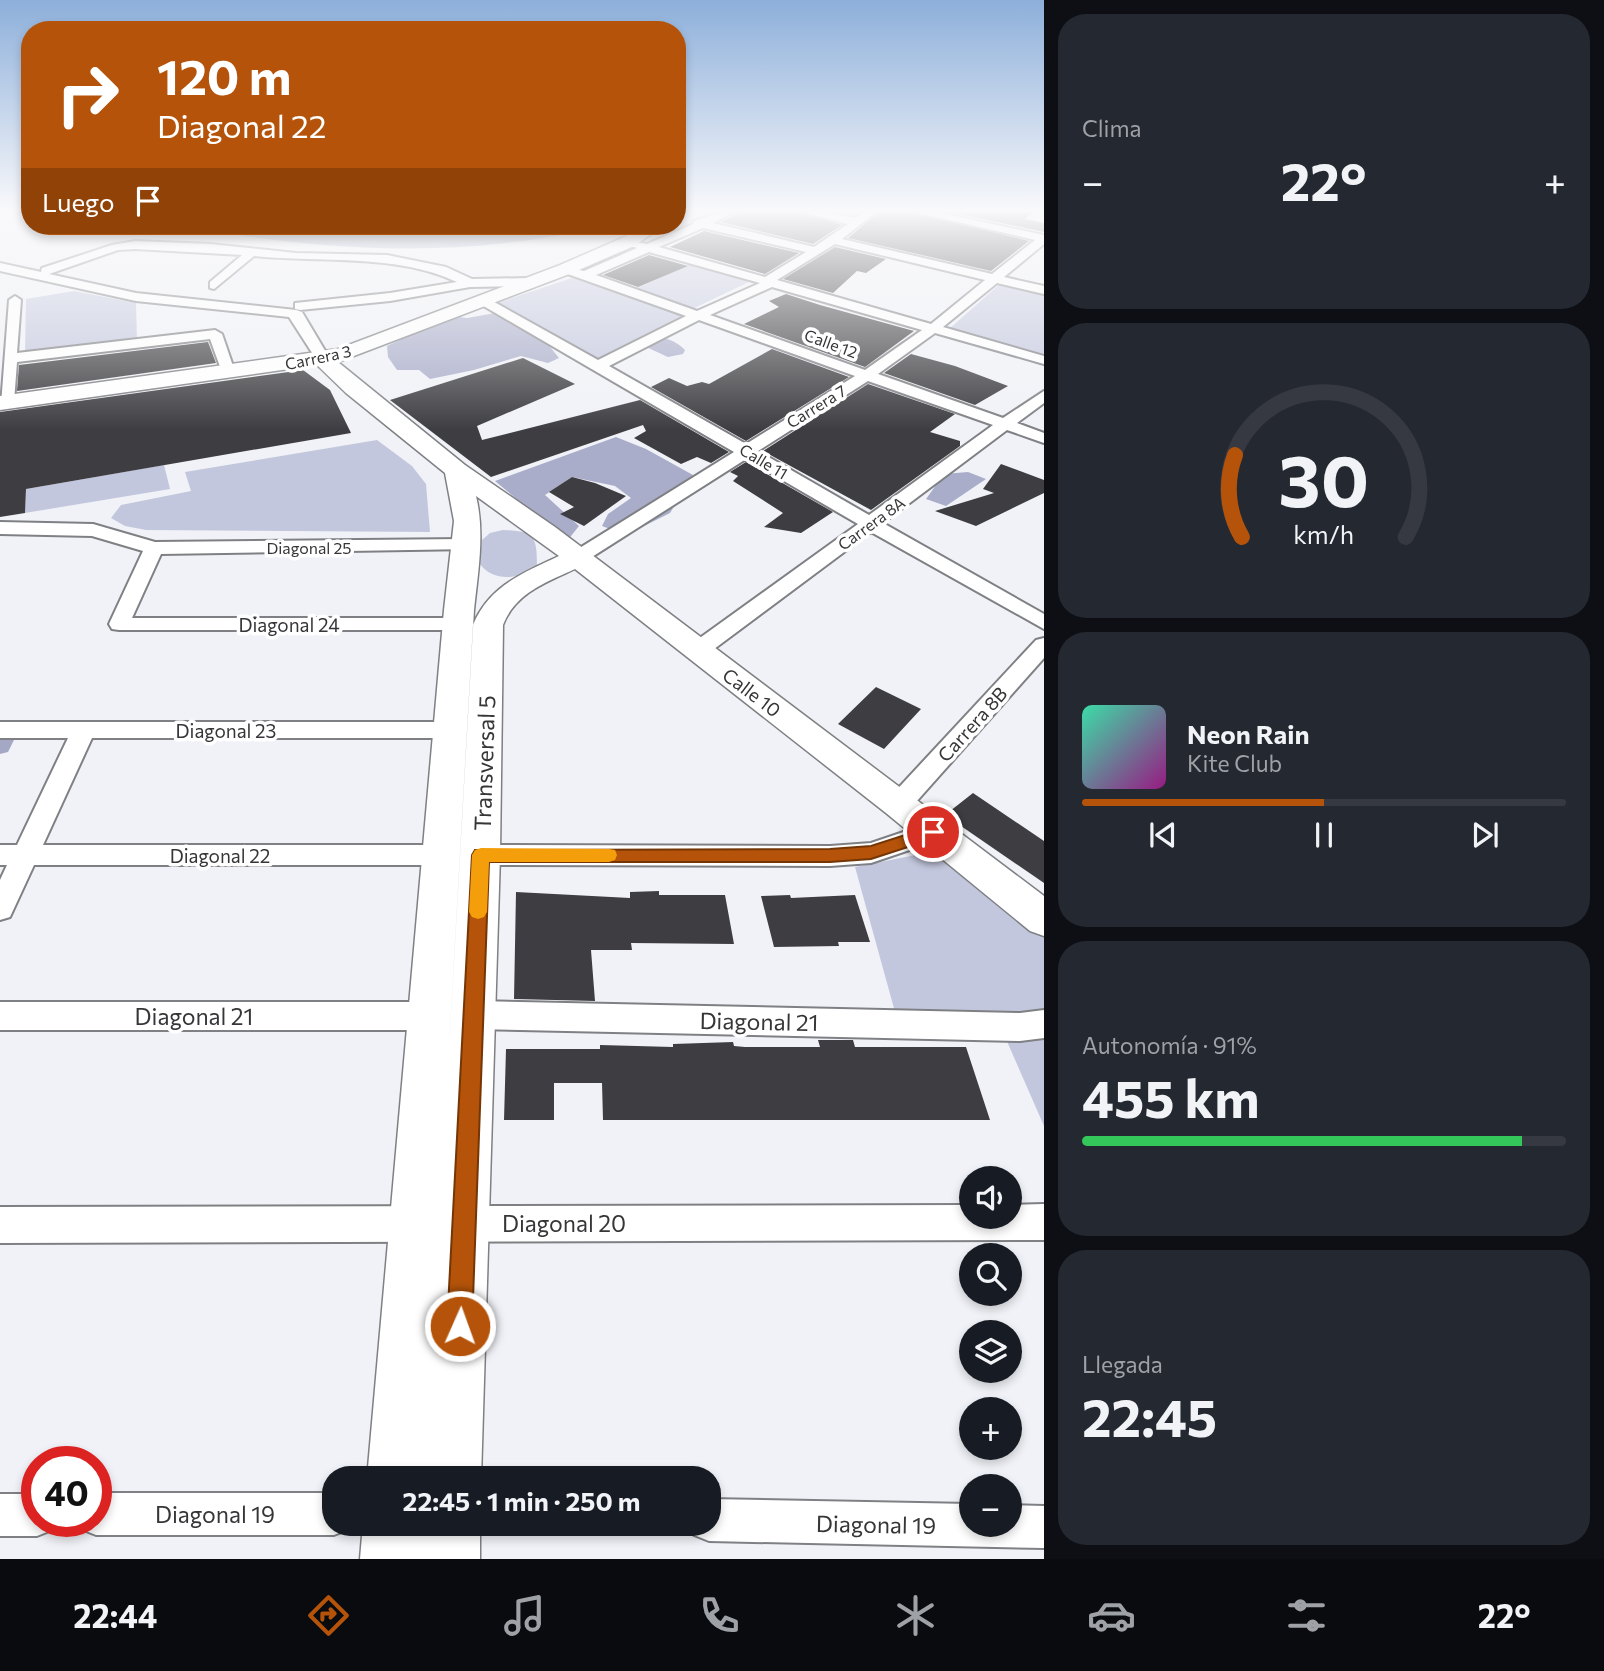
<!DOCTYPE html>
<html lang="es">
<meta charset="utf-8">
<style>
body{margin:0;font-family:Commissioner,sans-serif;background:#242831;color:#f1f3f6;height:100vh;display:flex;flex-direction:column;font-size:26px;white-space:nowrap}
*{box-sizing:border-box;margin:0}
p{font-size:23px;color:#9ea1a6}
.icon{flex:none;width:38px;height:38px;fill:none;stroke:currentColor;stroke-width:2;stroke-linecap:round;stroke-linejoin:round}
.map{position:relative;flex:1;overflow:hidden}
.drawer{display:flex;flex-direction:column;gap:14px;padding:14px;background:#0d0f14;width:560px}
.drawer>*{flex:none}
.hud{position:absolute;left:21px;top:21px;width:665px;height:214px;border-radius:28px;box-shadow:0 4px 10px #0003;background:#b45309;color:#fff;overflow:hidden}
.controls{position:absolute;left:959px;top:1166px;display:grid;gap:14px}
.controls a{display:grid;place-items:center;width:63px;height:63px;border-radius:50%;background:#171b24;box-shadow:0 4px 10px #0003;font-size:35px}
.speed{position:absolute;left:21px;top:1446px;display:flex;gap:14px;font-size:35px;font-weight:700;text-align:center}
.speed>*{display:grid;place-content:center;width:91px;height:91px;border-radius:50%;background:#171b24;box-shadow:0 4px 10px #0003;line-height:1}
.speed .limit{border:10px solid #d22;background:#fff;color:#111}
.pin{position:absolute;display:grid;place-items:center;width:60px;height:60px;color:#fff;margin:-30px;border:4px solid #fff;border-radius:50%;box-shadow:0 2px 7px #0007}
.me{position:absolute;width:77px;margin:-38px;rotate:2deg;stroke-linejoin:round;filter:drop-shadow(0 0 5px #0008)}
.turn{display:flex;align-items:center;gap:24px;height:147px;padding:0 21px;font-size:32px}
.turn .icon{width:91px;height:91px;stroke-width:2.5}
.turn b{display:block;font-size:49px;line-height:60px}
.then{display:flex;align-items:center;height:66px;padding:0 21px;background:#0003;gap:14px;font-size:26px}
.big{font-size:52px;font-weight:700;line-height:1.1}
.drawer .tile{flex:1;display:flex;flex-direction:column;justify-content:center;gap:10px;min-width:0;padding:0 24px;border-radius:28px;background:#242831}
.drawer .dial{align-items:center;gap:0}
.dial svg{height:182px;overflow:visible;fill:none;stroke:#363941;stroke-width:7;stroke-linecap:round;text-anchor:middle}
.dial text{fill:#f1f3f6;stroke:none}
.song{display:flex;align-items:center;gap:21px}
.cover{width:84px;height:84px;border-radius:10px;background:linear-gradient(135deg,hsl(160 70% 55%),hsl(310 70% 35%))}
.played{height:7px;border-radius:4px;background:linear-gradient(90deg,#b45309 50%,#363941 50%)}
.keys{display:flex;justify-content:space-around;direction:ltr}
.heat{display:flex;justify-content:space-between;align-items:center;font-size:38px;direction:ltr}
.charge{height:10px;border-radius:5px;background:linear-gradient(90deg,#34c759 91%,#363941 0)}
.trip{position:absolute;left:322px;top:1466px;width:399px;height:70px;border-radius:28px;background:#171b24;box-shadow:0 4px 10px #0003;font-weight:700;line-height:70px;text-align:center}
.menu{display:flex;height:112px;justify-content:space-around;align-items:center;background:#090b0e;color:#9ea1a6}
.menu .icon{width:49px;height:49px}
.menu .current{color:#b45309}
.menu b{font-size:32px;color:#f1f3f6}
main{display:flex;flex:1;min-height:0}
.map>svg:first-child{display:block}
.green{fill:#c3c7dd}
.forest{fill:#a9adc9}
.water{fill:#a4a8c4}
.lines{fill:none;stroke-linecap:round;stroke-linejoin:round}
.canal{fill:#a4a8c4;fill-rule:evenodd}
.building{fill:#3e3e42}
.street-casing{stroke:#7f8084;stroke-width:4}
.secondary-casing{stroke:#7f8084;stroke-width:3}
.street{fill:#fff;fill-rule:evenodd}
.secondary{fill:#fff;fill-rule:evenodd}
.route{fill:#b45309;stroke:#753606;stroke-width:2}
.slow{fill:#f59e0b}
.labels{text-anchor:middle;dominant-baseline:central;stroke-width:7;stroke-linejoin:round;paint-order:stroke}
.far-street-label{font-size:16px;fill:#363638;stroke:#fff}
.street-label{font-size:19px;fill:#363638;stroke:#fff}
.near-street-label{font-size:23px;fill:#363638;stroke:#fff}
</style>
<main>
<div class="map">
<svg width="1044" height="1559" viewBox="0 0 1044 1559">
<rect width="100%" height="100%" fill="#f1f2f7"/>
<path class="green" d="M 691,264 L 749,282 L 688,311 L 630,291 Z
M 572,278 L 690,317 L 598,362 L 497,303 Z
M 1001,283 L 1044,294 L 1044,355 L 949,329 Z
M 74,291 L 136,303 L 137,341 L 25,354 L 26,299 Z
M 377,440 L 412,466 L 426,484 L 430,532 L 146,530 L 125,526 L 111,518 L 121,505 L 191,491 L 185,472 Z
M 164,465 L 170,489 L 25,513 L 26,489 Z
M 503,530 C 534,531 537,535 537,566 C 521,579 494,583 480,564 L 482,540 L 490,533 Z
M 941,850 L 1044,932 L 1044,1126 L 995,1014 L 895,1012 L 855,867 Z"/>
<path class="forest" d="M 495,313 L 543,338 L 559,358 L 548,363 L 521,356 L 474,370 L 430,379 L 419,370 L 397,370 L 388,357 L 387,346 L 450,316 L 467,318 Z
M 661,338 C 671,339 678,343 685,350 L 683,354 L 668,357 L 644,346 Z
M 616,437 L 646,449 L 693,475 L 670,513 L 626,535 L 602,526 L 608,514 L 631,498 L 615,486 L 572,477 L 545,495 L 579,526 L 567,541 L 495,481 Z
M 968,472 L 986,479 L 946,506 L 926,499 L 944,474 Z"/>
<path class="water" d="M 185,226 L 606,226 C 589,233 567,234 548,237 C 428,258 304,248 185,226 Z"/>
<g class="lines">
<path class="canal" d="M 7,724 L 15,727 L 18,732 L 8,752 L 0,754 L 0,726 Z"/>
</g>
<path class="building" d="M 740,212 L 800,212 L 842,225 L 813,244 L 721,222 Z
M 879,212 L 912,212 L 1029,241 L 991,271 L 848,238 Z
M 949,212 L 1034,212 L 1025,219 L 1044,223 L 1044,232 Z
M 704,231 L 799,253 L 765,274 L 670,247 Z
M 835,247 L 886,259 L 866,273 L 857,271 L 833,293 L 783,279 Z
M 649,255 L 688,266 L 638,287 L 603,275 Z
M 786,294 L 820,305 L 914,331 L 865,367 L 744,324 L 779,307 L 769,301 Z
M 208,342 L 216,363 L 17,391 L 19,365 Z
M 772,349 L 849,377 L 746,441 L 651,387 L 669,378 L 687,386 L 702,382 L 709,384 Z
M 911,354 L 955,366 L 1008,386 L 975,405 L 884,373 Z
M 523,358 L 575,384 L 477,426 L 482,440 L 640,400 L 729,452 L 711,463 L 697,457 L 681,464 L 634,438 L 646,431 L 643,425 L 491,477 L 390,400 Z
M 303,370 L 330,390 L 351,433 L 26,489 L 25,513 L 0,517 L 0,412 Z
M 868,384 L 955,414 L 930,432 L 960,441 L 960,446 L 871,510 L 763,451 Z
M 746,462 L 833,512 L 801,533 L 764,527 L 783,513 L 733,481 L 738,476 L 730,472 Z
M 1001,464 L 1044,480 L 1044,493 L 976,526 L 935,511 L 994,493 L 983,489 Z
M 572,477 L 595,483 L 626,496 L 584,526 L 560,514 L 574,507 L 549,492 Z
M 876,687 L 921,709 L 884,749 L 838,724 Z
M 973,793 L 1044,841 L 1044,883 L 945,815 Z
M 659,891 L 659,895 L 725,895 L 734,944 L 631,943 L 632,950 L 591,950 L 595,1001 L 514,999 L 516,892 L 630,898 L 630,892 Z
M 790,895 L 791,898 L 855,895 L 870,942 L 838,942 L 839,946 L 774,947 L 761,896 Z
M 818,1040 L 853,1040 L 855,1047 L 966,1047 L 990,1120 L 603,1120 L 602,1083 L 554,1083 L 554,1120 L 504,1120 L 506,1049 L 600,1049 L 600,1045 L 673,1047 L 673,1044 L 733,1042 L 734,1046 L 745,1047 L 820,1047 Z"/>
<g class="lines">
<defs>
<path id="street" d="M 720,212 L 734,212 L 713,223 L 814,247 L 848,224 L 803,212 L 824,212 L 855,218 L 864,212 L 876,212 L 842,239 L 992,274 L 1035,240 L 915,212 L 936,212 L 1044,235 L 1044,244 L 1004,277 L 1044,286 L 1044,294 L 997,283 L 943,327 L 1044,356 L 1044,364 L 935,333 L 878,374 L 1003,418 L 1044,391 L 1044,403 L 1017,423 L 1044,433 L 1044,443 L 1007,430 L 883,523 L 1044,614 L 1044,629 L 871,532 L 706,655 L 690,655 L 687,650 L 690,645 L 858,524 L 746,459 L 584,562 L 570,562 L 567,558 L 570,554 L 734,452 L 475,301 L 477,298 L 487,298 L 598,360 L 686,316 L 562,272 L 562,266 L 584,271 L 637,248 L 624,244 L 624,240 L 647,244 L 693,224 L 694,221 ZM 703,228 L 806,252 L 765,277 L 659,247 ZM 835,244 L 985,280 L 931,324 L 777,280 ZM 649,252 L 760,283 L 697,311 L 596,275 ZM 772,287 L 922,330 L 865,370 L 710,315 ZM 699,320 L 855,376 L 746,444 L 609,366 ZM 868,381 L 993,425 L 869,515 L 758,451 Z
M 135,241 L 210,244 L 296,253 L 387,255 L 446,267 L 472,279 L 530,278 L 536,282 L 530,286 L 470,287 L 390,301 L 300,310 L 295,309 L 295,303 L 390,293 L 457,282 C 395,253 321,263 254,256 L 214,289 L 210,288 L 210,282 L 242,255 L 135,249 L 118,250 L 49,274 L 136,293 L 296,310 L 302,312 L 330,359 L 323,363 L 318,362 L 289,317 L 136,301 L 0,271 L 0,263 L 41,272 L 42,268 L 112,245 Z
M 15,296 L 21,300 L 17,353 L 215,330 L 222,334 L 235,372 L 228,376 L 223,375 L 210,339 L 17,362 L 14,402 L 11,405 L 1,405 L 9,300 Z
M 0,522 L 93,524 L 155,542 L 465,539 L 472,541 L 474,545 L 472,549 L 161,554 L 132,618 L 458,618 L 465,619 L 468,624 L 465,629 L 458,630 L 119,630 L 112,629 L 109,624 L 143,551 L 92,536 L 0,534 Z
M 1044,638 L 1044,658 L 908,811 L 899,813 L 890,811 L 886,804 L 890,797 L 1036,640 Z
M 0,722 L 452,722 L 460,724 L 464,730 L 460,736 L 452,738 L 92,738 L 43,845 L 441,845 L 450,848 L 454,855 L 450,862 L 441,865 L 34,865 L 10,917 L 0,920 L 0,880 L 7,865 L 0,865 L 0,845 L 17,845 L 68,738 L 0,738 Z
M 933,822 L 942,825 L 946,832 L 942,839 L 871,863 L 830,866 L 481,865 L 472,862 L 468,855 L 472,848 L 481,845 L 830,846 L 871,843 Z
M 474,1001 L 1020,1013 L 1044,1010 L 1044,1038 L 1020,1041 L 474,1029 L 463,1025 L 459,1015 L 463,1005 Z
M 0,1002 L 430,1002 L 441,1006 L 445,1016 L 441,1026 L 430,1030 L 0,1030 Z
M 1044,1204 L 1044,1240 L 0,1243 L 0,1207 L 971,1205 L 971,1216 L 1010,1216 L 1010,1205 Z
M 96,1493 L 334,1493 L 334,1524 L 351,1524 L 349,1529 L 334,1535 L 96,1535 L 81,1529 L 78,1521 L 96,1521 Z
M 0,1494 L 37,1494 L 37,1521 L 56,1521 L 52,1530 L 37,1536 L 0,1536 Z
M 709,1499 L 971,1504 L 971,1524 L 1010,1524 L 1010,1505 L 1044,1506 L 1044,1548 L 709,1541 L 694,1535 L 690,1524 L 709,1524 Z"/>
<path id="secondary" d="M 677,212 L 686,212 L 677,218 Z
M 644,226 L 663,226 L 634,246 L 572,273 L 338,362 L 465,465 L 555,527 L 1044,896 L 1044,936 L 1030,931 L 886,813 L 575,569 C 547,582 515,593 503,625 L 500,855 L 481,1479 L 367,1479 L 444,610 L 454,521 L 445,473 L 346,393 L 317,365 L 0,410 L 0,396 L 338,349 L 560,265 L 622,238 ZM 476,496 L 559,556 C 523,573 489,586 473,625 L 445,1118 L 474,610 C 478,572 485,533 476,496 Z
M 363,1524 L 480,1524 L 480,1559 L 360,1559 Z"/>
</defs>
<use href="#street" class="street-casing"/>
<use href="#secondary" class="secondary-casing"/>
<use href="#street" class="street"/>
<use href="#secondary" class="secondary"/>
</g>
<linearGradient id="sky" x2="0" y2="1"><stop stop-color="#8dafda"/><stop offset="0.49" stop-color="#f9f9fb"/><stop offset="1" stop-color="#f9f9fb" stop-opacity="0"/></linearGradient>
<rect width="1044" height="430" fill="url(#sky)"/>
<path class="route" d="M 933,826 L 939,828 L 941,832 L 939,837 L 871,859 L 830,862 L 489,862 L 472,1326 L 468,1334 L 460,1338 L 451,1334 L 447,1326 L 472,855 L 475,850 L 830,849 L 871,846 Z"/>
<path class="slow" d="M 481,848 L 609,849 L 615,850 L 617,855 L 615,860 L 609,862 L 489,862 L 487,912 L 484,917 L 478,919 L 472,917 L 469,912 L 472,855 L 475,850 Z"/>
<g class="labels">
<g class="far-street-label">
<text transform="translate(831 343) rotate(20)">Calle 12</text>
<text transform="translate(318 357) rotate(-12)">Carrera 3</text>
<text transform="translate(816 406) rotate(-32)">Carrera 7</text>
<text transform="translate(764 461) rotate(31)">Calle 11</text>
<text transform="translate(871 523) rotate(-36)">Carrera 8A</text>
<text x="309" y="547">Diagonal 25</text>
</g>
<g class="street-label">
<text x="289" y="624">Diagonal 24</text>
<text transform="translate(752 692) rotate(37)">Calle 10</text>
<text transform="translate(972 724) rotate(-48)">Carrera 8B</text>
<text x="226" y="730">Diagonal 23</text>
<text x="220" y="855">Diagonal 22</text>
</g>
<g class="near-street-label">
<text transform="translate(484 763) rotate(-88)">Transversal 5</text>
<text x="194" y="1016">Diagonal 21</text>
<text transform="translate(759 1021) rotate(1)">Diagonal 21</text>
<text x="564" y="1223">Diagonal 20</text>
<text x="215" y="1514">Diagonal 19</text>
<text transform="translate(876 1524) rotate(1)">Diagonal 19</text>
</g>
</g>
</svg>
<div class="controls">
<a><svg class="icon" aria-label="sound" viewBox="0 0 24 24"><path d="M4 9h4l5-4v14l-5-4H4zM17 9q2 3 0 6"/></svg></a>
<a><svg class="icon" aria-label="search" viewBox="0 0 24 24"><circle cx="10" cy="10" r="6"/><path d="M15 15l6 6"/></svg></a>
<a><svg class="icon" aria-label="layers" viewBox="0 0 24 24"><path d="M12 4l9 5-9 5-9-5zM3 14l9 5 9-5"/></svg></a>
<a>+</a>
<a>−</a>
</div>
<div class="speed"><div class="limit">40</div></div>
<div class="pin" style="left:933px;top:832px;background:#d93025"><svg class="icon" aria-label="arrive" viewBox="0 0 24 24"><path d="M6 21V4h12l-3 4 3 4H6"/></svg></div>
<svg class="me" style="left:460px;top:1326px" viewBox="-20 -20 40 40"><circle r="17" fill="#b45309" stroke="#fff" stroke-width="3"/><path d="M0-11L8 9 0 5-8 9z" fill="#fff"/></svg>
<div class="trip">22:45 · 1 min · 250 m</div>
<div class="hud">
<div class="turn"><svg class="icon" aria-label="right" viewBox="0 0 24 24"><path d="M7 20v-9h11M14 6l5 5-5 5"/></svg><div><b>120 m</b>Diagonal 22</div></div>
<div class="then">Luego<svg class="icon" aria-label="arrive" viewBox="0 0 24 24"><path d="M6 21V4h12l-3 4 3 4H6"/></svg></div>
</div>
</div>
<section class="drawer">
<div class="tile"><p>Clima</p>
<div class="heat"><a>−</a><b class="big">22°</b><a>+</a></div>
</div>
<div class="tile dial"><svg viewBox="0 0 100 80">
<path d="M14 69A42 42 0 1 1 86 69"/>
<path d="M14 69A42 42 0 0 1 11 33" stroke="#b45309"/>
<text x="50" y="56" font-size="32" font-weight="700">30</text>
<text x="50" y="72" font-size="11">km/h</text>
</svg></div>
<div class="tile">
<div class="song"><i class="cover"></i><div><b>Neon Rain</b><p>Kite Club</p></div></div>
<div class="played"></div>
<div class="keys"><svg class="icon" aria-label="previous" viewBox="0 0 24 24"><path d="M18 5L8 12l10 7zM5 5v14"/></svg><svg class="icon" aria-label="pause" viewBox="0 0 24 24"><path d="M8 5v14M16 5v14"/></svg><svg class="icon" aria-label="next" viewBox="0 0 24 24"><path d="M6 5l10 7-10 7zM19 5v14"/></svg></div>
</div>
<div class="tile"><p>Autonomía · 91%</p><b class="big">455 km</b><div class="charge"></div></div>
<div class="tile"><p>Llegada</p><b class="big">22:45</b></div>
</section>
</main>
<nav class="menu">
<b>22:44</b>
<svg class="icon current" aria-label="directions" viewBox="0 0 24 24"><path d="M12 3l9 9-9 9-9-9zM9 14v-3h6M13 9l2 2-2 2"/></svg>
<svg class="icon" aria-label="music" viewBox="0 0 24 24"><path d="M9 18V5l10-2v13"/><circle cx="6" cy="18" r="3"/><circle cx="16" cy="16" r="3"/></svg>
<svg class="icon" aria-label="phone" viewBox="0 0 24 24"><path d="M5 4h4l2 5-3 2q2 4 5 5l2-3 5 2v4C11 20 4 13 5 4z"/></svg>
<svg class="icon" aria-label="climate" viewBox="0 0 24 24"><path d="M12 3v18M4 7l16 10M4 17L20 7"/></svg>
<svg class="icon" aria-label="car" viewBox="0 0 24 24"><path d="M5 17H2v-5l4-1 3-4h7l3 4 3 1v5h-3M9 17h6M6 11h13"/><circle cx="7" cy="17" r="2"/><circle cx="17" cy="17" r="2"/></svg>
<svg class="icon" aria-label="filters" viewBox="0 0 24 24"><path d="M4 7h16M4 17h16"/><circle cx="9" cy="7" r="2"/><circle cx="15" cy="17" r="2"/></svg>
<b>22°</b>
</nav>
